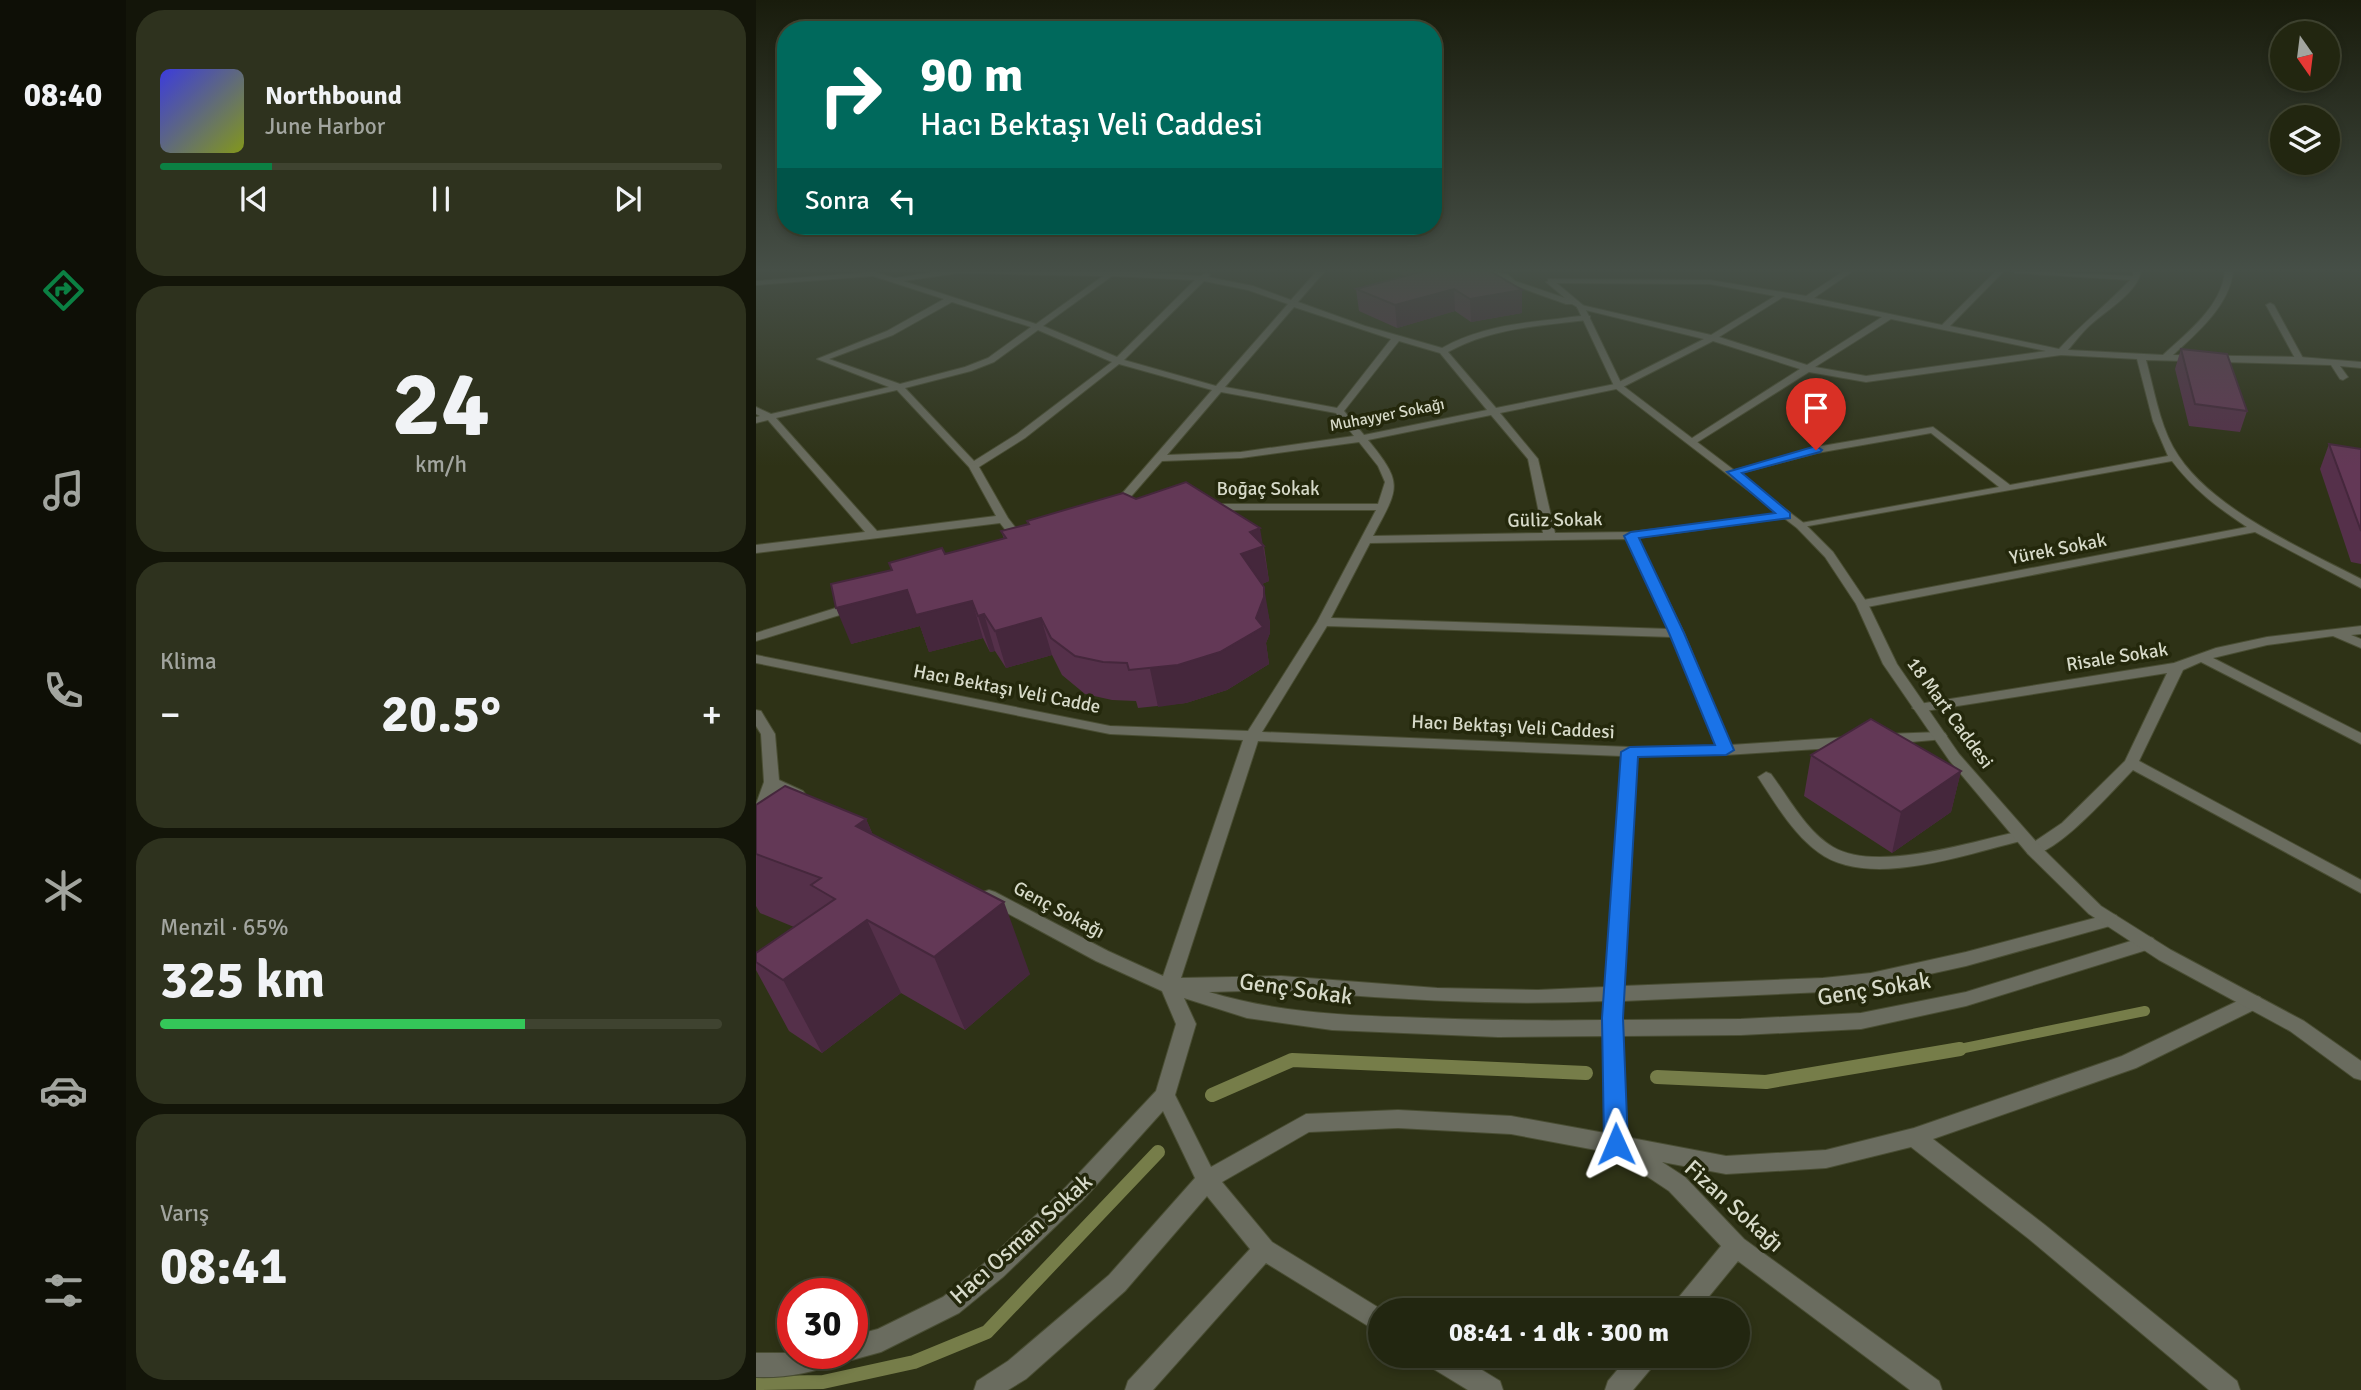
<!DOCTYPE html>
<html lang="tr">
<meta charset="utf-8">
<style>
body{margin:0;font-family:Signika,sans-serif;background:#2e321e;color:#f1f3f6;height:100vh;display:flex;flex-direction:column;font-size:26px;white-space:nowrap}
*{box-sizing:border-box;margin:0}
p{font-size:23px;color:#a2a59f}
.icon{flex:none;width:38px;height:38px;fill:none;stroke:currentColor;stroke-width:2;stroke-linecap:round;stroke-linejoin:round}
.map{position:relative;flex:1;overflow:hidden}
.panel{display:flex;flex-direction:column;gap:10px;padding:10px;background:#131509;width:630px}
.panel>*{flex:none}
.guide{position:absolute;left:21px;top:21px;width:665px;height:214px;border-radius:28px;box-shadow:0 4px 10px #0003,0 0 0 2px #3f4330;background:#00695c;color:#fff;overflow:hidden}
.needle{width:46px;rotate:166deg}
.fabs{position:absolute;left:1514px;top:21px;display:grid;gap:14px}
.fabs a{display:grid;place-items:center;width:70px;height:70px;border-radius:50%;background:#222610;box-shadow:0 4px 10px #0003,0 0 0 2px #3f4330;font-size:35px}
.speed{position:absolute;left:21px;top:1278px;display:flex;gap:14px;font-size:35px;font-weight:700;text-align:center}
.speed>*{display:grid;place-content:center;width:91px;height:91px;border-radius:50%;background:#222610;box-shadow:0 4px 10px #0003,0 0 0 2px #3f4330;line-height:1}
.speed .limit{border:10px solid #d22;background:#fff;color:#111}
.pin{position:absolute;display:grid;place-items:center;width:60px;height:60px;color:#fff;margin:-72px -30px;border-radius:50% 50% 50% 0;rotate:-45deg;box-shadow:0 0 7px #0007}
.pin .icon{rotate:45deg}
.me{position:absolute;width:77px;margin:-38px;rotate:359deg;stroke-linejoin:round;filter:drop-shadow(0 0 5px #0008)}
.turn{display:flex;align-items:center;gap:24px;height:147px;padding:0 28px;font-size:32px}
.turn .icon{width:91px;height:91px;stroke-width:2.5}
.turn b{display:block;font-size:49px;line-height:60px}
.then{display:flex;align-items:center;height:66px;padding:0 28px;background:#0003;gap:14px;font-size:26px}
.big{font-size:52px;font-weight:700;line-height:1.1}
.panel .widget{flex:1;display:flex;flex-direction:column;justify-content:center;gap:10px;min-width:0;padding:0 24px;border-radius:28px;background:#2e321e}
.panel .dial{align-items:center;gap:0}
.dial b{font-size:91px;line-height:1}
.song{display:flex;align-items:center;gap:21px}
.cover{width:84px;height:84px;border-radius:10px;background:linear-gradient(135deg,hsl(240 70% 55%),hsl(70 70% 35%))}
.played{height:7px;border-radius:4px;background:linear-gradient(90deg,#0b8043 20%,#3f4330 20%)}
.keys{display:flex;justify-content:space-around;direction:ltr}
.heat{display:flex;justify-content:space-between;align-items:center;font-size:38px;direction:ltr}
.charge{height:10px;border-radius:5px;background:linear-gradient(90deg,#34c759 65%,#3f4330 0)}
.trip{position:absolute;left:612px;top:1298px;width:382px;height:70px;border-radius:35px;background:#222610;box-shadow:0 4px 10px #0003,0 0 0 2px #3f4330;font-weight:700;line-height:70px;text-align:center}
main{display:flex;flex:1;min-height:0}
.dock{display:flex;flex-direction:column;width:126px;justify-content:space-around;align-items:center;background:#0e0f06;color:#a2a59f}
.dock .icon{width:49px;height:49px}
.dock .active{color:#0b8043}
.dock b{font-size:32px;color:#f1f3f6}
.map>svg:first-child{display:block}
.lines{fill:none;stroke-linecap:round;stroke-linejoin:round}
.stream-far1{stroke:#767d49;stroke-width:10}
.stream{stroke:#767d49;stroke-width:14}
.service-casing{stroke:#494d33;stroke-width:2}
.minor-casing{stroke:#494d33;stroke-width:2}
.tertiary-casing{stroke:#494d33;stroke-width:2}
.service{fill:#6a6c5f;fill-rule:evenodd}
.minor{fill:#6a6c5f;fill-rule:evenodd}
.tertiary{fill:#6a6c5f;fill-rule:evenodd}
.wall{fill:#55304a}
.shaded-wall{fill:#45273c}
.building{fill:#633856;stroke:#45273c;stroke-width:2}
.route{fill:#1a73e8;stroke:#114b97;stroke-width:2}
.labels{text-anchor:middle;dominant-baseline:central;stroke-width:7;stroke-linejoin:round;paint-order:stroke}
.far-street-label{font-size:16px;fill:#d7dac9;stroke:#24280c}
.street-label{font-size:19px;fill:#d7dac9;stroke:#24280c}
.near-street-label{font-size:23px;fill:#d7dac9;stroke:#24280c}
</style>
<main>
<nav class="dock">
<b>08:40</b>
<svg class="icon active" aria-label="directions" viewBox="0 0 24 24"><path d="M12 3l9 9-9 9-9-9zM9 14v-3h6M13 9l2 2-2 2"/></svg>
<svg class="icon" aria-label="music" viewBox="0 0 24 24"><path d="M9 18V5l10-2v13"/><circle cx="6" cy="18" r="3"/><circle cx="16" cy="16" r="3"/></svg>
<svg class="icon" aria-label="phone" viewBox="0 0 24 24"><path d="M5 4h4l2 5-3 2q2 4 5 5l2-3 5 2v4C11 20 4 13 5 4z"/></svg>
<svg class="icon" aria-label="climate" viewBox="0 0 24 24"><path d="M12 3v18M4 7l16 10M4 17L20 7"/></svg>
<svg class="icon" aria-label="car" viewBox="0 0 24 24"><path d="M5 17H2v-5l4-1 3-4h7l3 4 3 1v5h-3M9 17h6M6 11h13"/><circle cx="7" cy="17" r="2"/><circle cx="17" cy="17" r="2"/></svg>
<svg class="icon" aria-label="filters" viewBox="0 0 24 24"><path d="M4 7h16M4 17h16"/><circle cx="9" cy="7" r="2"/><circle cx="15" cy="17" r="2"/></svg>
</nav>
<section class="panel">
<div class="widget">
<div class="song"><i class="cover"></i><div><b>Northbound</b><p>June Harbor</p></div></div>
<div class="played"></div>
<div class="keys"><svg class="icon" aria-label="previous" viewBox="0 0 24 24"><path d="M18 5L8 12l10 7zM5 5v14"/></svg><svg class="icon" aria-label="pause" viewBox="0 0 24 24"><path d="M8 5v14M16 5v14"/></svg><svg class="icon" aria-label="next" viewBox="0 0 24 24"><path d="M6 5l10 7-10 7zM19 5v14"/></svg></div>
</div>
<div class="widget dial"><b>24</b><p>km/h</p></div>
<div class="widget"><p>Klima</p>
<div class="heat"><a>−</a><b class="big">20.5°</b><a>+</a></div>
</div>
<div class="widget"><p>Menzil · 65%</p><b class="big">325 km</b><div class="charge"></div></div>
<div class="widget"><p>Varış</p><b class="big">08:41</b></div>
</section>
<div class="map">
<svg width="1605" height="1390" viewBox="0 0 1605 1390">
<rect width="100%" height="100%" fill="#2e3216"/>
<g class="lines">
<path class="stream-far1" d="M 1194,1051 L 1389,1011"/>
<path class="stream" d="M 901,1077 L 1010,1082 L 1204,1049
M 456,1095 L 536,1060 L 830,1073
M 0,1383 L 67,1382 L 158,1362 L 231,1332 L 402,1152"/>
<defs>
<path id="service" d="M 1514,303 L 1518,305 L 1548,360 L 1547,362 L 1540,360 L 1510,305 Z
M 1010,772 L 1015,774 C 1033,798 1050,831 1077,847 C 1121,873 1217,841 1265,831 L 1271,832 L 1273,836 L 1271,840 L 1265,841 C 1210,854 1112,890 1062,852 C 1037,834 1019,803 1002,777 Z"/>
<path id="minor" d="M 185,271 L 378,272 L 445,276 L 450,273 L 454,275 L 452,277 L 497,286 L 535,300 L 561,271 L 569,271 L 542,302 L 609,326 L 686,348 C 722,328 761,323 801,319 C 812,318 823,315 834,316 L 834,320 L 831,320 C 783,326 735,328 692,352 L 740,408 L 859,384 L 948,339 L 821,308 L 821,304 L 955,335 L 1019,296 L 954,284 L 792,283 L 792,279 L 795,279 L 954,280 L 1050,296 L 1088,271 L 1097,271 L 1058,298 L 1186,325 L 1240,271 L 1248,271 L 1194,326 L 1303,349 C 1325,324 1351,305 1374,280 L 1260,273 L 1256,271 L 1377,276 L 1377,271 L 1385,271 C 1382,293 1346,313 1331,328 C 1324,335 1318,343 1312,350 L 1407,355 C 1431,333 1466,306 1469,271 L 1477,271 C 1474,305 1441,333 1417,355 L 1544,357 L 1605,362 L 1605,368 L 1584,366 L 1592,377 L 1587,380 L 1584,379 L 1575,365 L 1390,360 C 1398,389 1403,421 1417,447 C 1451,508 1546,548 1605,579 L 1605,588 L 1499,532 L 1106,608 L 1100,604 L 1102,601 L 1491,527 C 1462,508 1437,489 1416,461 L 1041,528 L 1041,524 L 1045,523 L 1243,487 L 1175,433 L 1061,453 L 977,475 L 972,472 L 1060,447 L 1177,427 L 1254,485 L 1412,456 L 1397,421 L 1381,359 L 1305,355 L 1110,382 L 1053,372 L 937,445 L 932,442 L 933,440 L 1044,369 L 957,341 L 865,388 L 744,413 L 782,459 L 799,533 L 875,532 L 1033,513 L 1033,517 L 1029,518 L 882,538 L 928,633 L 974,745 L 1093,737 L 1100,742 L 1093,747 L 969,755 L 881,756 L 867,986 L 1067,978 L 1115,973 L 1210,952 L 1354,914 L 1360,915 L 1363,920 L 1360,925 L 1354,926 L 1210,966 L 1115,987 L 1067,992 L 867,1001 L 866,1020 L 985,1019 L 1105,1013 L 1210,992 L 1391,936 L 1397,938 L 1400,943 L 1397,948 L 1210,1006 L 1105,1029 L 985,1035 L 866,1036 L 870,1137 L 970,1156 L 1070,1150 L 1158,1128 L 1366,1056 L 1490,997 L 1497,995 L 1504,997 L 1506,1002 L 1504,1007 L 1380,1068 L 1177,1139 L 1289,1225 L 1481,1381 L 1484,1390 L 1453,1390 L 1273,1239 L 1155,1147 L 1070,1168 L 970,1174 L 906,1162 L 929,1177 L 988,1239 L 1183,1381 L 1186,1390 L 1154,1390 L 982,1261 L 941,1311 L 914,1311 L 918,1303 L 965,1246 L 913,1191 L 856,1153 L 755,1134 L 642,1128 L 553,1132 L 466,1182 L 516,1242 L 628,1311 L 625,1311 L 625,1334 L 510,1263 L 397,1390 L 369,1390 L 372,1381 L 494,1249 L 451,1196 L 369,1291 L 270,1379 L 252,1390 L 218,1390 L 221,1381 L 252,1361 L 353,1275 L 439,1178 L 407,1111 L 326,1201 L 247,1277 L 203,1313 L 125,1352 L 96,1360 L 88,1356 L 85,1361 C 58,1373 29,1378 0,1377 L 0,1353 L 96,1353 L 96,1336 L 122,1329 L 187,1297 L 231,1261 L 310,1187 L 400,1091 L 420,1024 L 406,991 L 340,961 L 227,900 L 224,896 L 227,892 L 233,890 L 239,892 L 352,951 L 407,976 L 487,740 L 354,734 L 0,663 L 0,655 L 354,726 L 492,731 L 561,622 L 620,510 L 454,510 L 448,507 L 454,504 L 622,504 L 629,482 L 622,466 L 603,442 L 485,458 L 406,461 L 365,508 L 357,508 L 357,504 L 456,390 L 363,364 L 269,438 L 223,467 L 252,518 L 272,544 L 270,546 L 262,546 L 244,523 L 0,553 L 0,545 L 109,532 L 12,420 L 0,423 L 0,417 L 4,416 L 0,414 L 0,407 L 15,414 L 133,387 L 61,359 L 131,331 L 188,299 L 117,276 L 0,285 L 0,281 L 118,272 L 139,278 ZM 203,273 L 347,276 L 280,324 L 147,281 ZM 356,276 L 439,280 L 361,357 L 287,326 ZM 448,281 L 492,290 L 532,304 L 460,386 L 368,360 ZM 1027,297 L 1126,317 L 1051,365 L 963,337 ZM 196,302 L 275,327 L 232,358 L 209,367 L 144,384 L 73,359 L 137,335 ZM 538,307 L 635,339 L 581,408 L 469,387 ZM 1135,319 L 1290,351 L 1110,376 L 1059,367 ZM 282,330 L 356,362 L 261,434 L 218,461 L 149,388 L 215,371 L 238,362 ZM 643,341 L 684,353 L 731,410 L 608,435 L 588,411 ZM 141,390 L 213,467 L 240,516 L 121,531 L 20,418 ZM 465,392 L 580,413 L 598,436 L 485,452 L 411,455 ZM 735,415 L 772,459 L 787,533 L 617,536 C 643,487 648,484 612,440 ZM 871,539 L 913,629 L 575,618 L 614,543 ZM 571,626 L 916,637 L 960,746 L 874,747 L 506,732 ZM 502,741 L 866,756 L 849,987 L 782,990 L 681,988 L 525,976 L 425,978 ZM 525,990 C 635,999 738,1006 848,1001 L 847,1020 C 779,1021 711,1020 643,1017 C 579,1015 515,1011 453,992 ZM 428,998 L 491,1018 L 576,1030 L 742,1037 L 847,1036 L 849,1133 L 755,1116 L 642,1110 L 550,1114 L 455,1167 L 419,1095 L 440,1024 Z
M 99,602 L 105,606 L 103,609 L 0,641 L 0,633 Z
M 1605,626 L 1605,634 L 1595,635 L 1605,639 L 1605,648 L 1577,636 L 1511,645 L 1457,658 L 1605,733 L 1605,744 L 1445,662 L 1427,670 L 1383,761 L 1605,880 L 1605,893 L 1377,770 C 1359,788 1296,861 1272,854 L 1270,850 L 1272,846 L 1306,823 L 1369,761 L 1411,673 L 1163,712 L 1156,708 L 1163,704 L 1418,663 L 1460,648 L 1511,637 Z
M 0,710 L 5,711 L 19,734 L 23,780 L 47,791 L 50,795 L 47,799 L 37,799 L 21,791 L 8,826 L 6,830 L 0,831 L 0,804 L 8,782 L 5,734 L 0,726 Z
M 1184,732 L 1189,733 L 1191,736 L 1189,739 L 1131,744 L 1124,739 L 1131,734 Z
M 668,1356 L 703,1356 L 744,1381 L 747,1390 L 712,1390 L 671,1365 Z
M 873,1356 L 901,1356 L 898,1365 L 877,1390 L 849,1390 L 852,1381 Z"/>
<path id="tertiary" d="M 729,271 L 751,274 L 759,281 L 809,298 L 790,282 L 797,280 L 828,306 L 866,385 L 1049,524 L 1077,552 L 1112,604 L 1141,664 L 1203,754 L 1284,846 L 1345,906 L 1415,950 L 1548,1021 L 1605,1061 L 1605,1080 L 1598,1078 L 1534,1031 L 1403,960 L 1333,914 L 1272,854 L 1193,760 L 1127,664 L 1100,604 L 1069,557 L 1041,528 L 859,388 L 821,307 L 816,304 L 810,304 C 782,294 754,285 729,271 Z"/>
</defs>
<use href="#service" class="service-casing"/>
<use href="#minor" class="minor-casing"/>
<use href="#tertiary" class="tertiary-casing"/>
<use href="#service" class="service"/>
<use href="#minor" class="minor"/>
<use href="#tertiary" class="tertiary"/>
</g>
<path class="wall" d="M 641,271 L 734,271 L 766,290 L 766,313 L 715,322 L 699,311 L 641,328 L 603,311 L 600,289 L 648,276 Z
M 1425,349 L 1491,411 L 1484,432 L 1433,426 L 1419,369 Z
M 1573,444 L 1605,449 L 1605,564 L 1595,562 L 1564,469 Z
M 380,499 L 508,546 L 513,581 L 506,584 L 514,623 L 514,633 L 510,643 L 513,664 L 471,690 L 430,703 L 382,708 L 380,701 L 356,700 L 329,694 L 306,675 L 296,655 L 250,668 L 239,651 L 234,652 L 227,638 L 173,652 L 164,626 L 95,644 L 136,570 L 189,554 L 248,539 L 245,531 L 272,524 L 271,521 Z
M 1055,755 L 1205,771 L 1195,812 L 1136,853 L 1048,796 Z
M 0,805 L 110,819 L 117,835 L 274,974 L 209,1030 L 145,993 L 66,1053 L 33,1031 L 0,970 L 0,953 L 38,927 L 4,913 L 0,906 Z"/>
<path class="shaded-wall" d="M 698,289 L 699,311 L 641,328 L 639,305 Z
M 766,290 L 766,313 L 715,322 L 714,299 Z
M 504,528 L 513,581 L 491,590 L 485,554 L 494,532 Z
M 508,587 L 514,623 L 514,633 L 510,643 L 513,664 L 471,690 L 430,703 L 402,707 L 394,669 Z
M 151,590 L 216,601 L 227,638 L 173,652 L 164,626 L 95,644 L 80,608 Z
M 228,614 L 239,651 L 234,652 L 222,616 Z
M 285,618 L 296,655 L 250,668 L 239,631 Z
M 1205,771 L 1195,812 L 1136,853 L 1145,812 Z
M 110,819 L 141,890 L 100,826 Z
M 248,902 L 274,974 L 209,1030 L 178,957 Z
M 111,920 L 145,993 L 66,1053 L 27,980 Z"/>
<path class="building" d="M 668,271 L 734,271 L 766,290 L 714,299 L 698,289 L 639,305 L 600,289 Z
M 1425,349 L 1471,354 L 1491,411 L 1439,404 Z
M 1573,444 L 1605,449 L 1605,531 Z
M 430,482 L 504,528 L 494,532 L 508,546 L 485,554 L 508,587 L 508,597 L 500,618 L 507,627 L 464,652 L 422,665 L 373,670 L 371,663 L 347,662 L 319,656 L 295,638 L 285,618 L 239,631 L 228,614 L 222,616 L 216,601 L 160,615 L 151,590 L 80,608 L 75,584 L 136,570 L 133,563 L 186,548 L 189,554 L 250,538 L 245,531 L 273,524 L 271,521 L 367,493 L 380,499 Z
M 1115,719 L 1205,771 L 1145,812 L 1055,755 Z
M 29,786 L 110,819 L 100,826 L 248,902 L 178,957 L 111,920 L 27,980 L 0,962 L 0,953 L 79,899 L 55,885 L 65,878 L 0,854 L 0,805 Z"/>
<linearGradient id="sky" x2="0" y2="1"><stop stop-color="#191c0c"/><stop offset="0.58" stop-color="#464f47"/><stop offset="1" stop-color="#464f47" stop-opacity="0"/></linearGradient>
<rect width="1605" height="466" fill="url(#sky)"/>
<path class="route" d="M 1060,446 L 1066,450 L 1064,452 L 986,473 L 1034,513 L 1034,518 L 883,538 L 928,633 L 978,750 L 970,755 L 882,757 L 867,1018 L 872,1144 L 868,1151 L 860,1154 L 852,1151 L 848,1144 L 846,1018 L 865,752 L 874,747 L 959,745 L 913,633 L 868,536 L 875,532 L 1019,513 L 971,472 Z"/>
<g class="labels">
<g class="far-street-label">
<text transform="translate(631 415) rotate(-11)">Muhayyer Sokağı</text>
</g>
<g class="street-label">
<text x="512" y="489">Boğaç Sokak</text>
<text transform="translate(799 520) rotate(-1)">Güliz Sokak</text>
<text transform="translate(1302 549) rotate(-11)">Yürek Sokak</text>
<text transform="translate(1361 657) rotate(-9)">Risale Sokak</text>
<text transform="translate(251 689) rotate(11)">Hacı Bektaşı Veli Cadde</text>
<text transform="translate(1194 713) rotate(54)">18 Mart Caddesi</text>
<text transform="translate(757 727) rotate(3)">Hacı Bektaşı Veli Caddesi</text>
<text transform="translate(303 910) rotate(28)">Genç Sokağı</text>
</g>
<g class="near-street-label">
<text transform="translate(540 989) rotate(8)">Genç Sokak</text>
<text transform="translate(1118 989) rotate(-9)">Genç Sokak</text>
<text transform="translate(978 1206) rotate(42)">Fizan Sokağı</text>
<text transform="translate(265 1239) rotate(-42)">Hacı Osman Sokak</text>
</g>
</g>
</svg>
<div class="fabs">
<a><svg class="needle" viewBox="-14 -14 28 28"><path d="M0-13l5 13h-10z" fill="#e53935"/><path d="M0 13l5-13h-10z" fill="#a2a59f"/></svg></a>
<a><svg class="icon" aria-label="layers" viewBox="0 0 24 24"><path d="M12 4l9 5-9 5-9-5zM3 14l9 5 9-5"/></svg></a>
</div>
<div class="speed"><div class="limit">30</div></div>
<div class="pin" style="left:1060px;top:450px;background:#d93025"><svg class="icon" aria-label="arrive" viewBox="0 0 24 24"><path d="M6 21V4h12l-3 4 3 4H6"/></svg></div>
<svg class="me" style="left:860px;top:1144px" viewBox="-20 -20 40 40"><path d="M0-17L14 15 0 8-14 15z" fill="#1a73e8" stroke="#fff" stroke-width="4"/></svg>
<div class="trip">08:41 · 1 dk · 300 m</div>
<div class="guide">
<div class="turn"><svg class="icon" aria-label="right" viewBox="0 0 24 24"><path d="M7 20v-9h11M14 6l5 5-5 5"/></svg><div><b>90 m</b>Hacı Bektaşı Veli Caddesi</div></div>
<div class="then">Sonra<svg class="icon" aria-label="left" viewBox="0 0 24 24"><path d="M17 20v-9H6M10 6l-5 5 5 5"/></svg></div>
</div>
</div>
</main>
